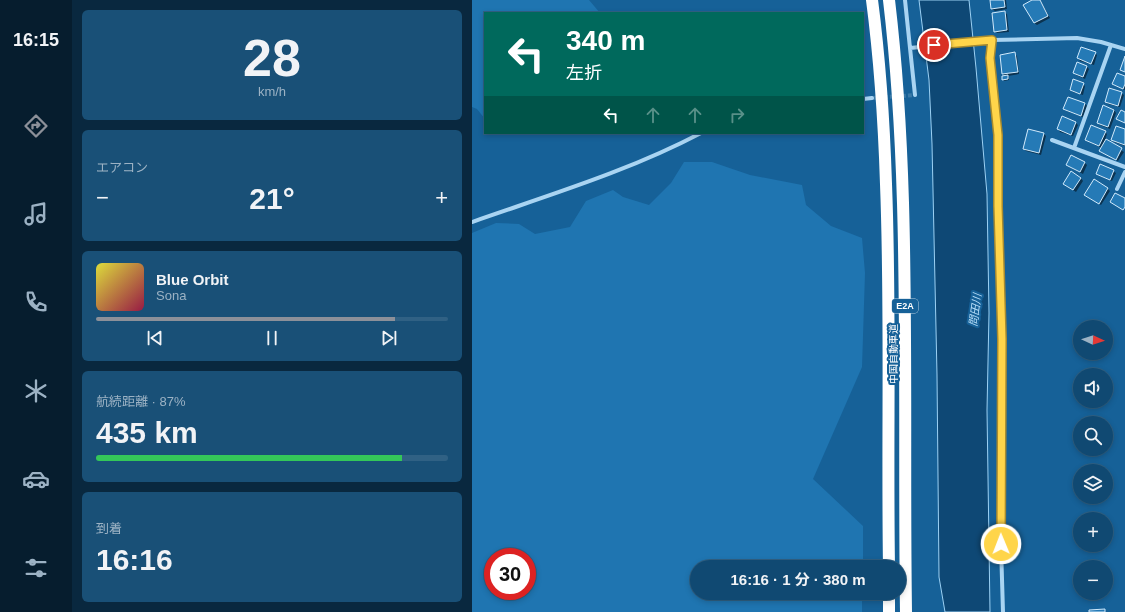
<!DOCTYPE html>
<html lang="ja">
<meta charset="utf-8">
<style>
body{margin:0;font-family:Helvetica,"Noto Sans JP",sans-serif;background:#195077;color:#f1f3f6;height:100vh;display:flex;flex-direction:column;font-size:15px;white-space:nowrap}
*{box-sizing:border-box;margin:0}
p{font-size:13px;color:#9cb2c4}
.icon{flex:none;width:22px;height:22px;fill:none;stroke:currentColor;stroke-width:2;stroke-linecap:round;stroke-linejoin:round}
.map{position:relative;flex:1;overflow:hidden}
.details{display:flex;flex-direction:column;gap:10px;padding:10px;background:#09283f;width:400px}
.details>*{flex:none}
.banner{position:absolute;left:12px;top:12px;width:380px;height:122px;border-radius:0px;box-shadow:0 2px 6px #0003,0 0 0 1px #306184;background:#00695c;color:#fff;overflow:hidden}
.needle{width:26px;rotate:93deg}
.tools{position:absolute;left:601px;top:320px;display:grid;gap:8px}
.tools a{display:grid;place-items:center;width:40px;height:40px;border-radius:50%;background:#104972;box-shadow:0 2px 6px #0003,0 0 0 1px #306184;font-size:20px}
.speed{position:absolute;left:12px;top:548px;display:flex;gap:8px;font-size:20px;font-weight:700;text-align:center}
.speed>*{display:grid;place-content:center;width:52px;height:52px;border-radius:50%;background:#104972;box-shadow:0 2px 6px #0003,0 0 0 1px #306184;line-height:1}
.speed .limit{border:6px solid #d22;background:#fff;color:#111}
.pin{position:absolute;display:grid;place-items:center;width:34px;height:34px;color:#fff;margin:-17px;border:2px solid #fff;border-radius:50%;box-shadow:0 1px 4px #0007}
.me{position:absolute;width:44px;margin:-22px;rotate:359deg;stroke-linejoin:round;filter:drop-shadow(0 0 3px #0008)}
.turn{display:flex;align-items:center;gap:14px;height:84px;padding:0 16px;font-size:18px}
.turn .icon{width:52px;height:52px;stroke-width:2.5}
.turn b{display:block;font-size:28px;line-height:34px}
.lanes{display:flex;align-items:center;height:38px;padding:0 16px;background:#0003;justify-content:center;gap:20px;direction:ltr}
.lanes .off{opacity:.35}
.big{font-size:30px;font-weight:700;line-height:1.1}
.details .card{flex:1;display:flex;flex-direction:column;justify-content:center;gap:6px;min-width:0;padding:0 14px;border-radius:6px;background:#195077}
.details .dial{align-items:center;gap:0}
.dial b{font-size:52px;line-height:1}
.song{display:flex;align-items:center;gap:12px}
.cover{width:48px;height:48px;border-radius:6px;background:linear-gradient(135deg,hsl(60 70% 55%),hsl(340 70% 35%))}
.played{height:4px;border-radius:2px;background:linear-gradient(90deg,#8c9099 85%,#306184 85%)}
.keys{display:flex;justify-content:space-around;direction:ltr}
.heat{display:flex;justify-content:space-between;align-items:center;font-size:22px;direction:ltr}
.charge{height:6px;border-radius:3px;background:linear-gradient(90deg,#34c759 87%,#306184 0)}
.trip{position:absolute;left:218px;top:560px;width:216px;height:40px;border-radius:20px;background:#104972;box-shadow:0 2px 6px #0003,0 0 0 1px #306184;font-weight:700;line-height:40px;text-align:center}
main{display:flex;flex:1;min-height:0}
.dock{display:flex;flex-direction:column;width:72px;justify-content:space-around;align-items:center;background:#061d2e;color:#9cb2c4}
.dock .icon{width:28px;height:28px}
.dock .on{color:#8c9099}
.dock b{font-size:18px;color:#f1f3f6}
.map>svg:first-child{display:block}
.green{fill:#1f75b1;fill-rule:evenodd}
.water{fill:#0e4875;stroke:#9cd1f4}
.shadow{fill:#0007}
.building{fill:#257ab6;stroke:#d1eafc}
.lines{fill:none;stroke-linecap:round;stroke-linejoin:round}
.minor-tunnel{stroke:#3979a7;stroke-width:4;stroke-dasharray:4 2;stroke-linecap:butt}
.minor{stroke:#a9d4f2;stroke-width:4}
.motorway{stroke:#fff;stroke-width:12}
.route-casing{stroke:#a68a30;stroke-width:10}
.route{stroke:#ffd54a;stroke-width:7}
.labels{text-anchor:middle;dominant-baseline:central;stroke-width:4;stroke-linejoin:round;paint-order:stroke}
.shield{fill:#166198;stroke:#b9d0e0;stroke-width:1}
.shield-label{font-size:9px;font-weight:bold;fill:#fff}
.street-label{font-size:10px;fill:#fff;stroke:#166198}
.water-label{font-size:11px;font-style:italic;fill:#b6ddf8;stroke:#166198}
</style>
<main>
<nav class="dock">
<b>16:15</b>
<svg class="icon on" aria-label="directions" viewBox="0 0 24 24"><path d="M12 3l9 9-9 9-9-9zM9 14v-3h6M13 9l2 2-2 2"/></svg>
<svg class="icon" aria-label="music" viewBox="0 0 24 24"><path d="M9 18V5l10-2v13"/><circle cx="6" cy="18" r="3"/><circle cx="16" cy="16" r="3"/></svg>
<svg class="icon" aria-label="phone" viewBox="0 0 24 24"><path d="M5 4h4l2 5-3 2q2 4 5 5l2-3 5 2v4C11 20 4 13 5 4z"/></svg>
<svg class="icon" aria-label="climate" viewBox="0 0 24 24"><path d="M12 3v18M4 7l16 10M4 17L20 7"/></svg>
<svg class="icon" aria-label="car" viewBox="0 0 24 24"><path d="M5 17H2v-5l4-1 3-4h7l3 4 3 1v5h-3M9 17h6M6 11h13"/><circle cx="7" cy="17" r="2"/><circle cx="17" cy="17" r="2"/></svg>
<svg class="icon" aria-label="filters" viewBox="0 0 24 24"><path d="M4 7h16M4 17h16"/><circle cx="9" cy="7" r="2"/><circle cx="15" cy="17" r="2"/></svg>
</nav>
<section class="details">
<div class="card dial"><b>28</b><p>km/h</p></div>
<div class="card"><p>エアコン</p>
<div class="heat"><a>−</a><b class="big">21°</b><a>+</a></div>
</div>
<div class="card">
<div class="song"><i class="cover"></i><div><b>Blue Orbit</b><p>Sona</p></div></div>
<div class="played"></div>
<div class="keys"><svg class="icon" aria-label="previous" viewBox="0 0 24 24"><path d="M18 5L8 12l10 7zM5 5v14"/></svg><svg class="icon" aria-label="pause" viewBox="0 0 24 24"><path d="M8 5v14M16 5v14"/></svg><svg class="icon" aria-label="next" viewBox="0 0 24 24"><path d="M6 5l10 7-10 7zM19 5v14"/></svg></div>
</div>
<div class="card"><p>航続距離 · 87%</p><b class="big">435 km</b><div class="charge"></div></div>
<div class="card"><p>到着</p><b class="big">16:16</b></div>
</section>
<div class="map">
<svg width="653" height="612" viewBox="0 0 653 612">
<rect width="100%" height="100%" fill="#166198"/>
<path class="green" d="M 0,0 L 117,0 L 128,13 L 13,13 L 13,119 L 5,109 L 0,107 Z
M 212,162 L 240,162 L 278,175 L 330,185 L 334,205 L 359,226 L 390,238 L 393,273 L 390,367 L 341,479 L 391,526 L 391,567 L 225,567 L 225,593 L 390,593 L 390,612 L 0,612 L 0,233 L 24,223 L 47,224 L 63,234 L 98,227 L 114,201 L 141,190 L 151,197 L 177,205 L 199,183 ZM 21,557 L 55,557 L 55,591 L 21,591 Z"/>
<path class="water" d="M 447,0 L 497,0 L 504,68 L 515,194 L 517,313 L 515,410 L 518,612 L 473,612 L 467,577 L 465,375 L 460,144 L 457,80 Z"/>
<path class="shadow" d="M 519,0 L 534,0 L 535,9 L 523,11 L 520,9 Z
M 562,0 L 568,0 L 578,18 L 565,25 L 562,23 L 553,5 Z
M 532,12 L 535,14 L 537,32 L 525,33 L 523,31 Z
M 542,53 L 545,56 L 547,74 L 536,76 L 537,80 L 532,81 L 531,77 L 534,76 L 531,74 Z
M 623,53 L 625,55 L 622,65 L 608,61 L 606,58 Z
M 606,63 L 615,67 L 617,69 L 613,79 L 604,75 L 602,72 Z
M 653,78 L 653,90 L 644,86 L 641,84 Z
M 611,84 L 613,86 L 611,95 L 601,92 L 599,90 Z
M 649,93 L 652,95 L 648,107 L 636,104 L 634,101 Z
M 597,98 L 613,104 L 615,106 L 611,117 L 595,111 L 593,109 Z
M 642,110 L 644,113 L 638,129 L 628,125 L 626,123 Z
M 603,122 L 606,125 L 601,136 L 588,132 L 586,129 Z
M 557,130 L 572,134 L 574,136 L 569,155 L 554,151 L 552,149 Z
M 653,130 L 653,146 L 642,142 L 640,139 Z
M 633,132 L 635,134 L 633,140 L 652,152 L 646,161 L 631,153 L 630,148 L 617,142 L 614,140 Z
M 613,163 L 615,165 L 611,174 L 598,167 L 596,165 Z
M 641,171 L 644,173 L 640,181 L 628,176 L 625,174 Z
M 609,178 L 611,181 L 604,192 L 595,186 Z
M 635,188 L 638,191 L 629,205 L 614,195 Z"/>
<path class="building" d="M 518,0 L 532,0 L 533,7 L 519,9 Z
M 560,0 L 568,0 L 576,16 L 562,23 L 551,5 Z
M 533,11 L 535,30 L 522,32 L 520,13 Z
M 609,47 L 624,52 L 619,64 L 605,58 Z
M 543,52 L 546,72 L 530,74 L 528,55 Z
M 653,56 L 653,72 L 648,70 Z
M 605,62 L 615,66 L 611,77 L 601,73 Z
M 645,73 L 653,76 L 653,84 L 651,89 L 640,84 Z
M 536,75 L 536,79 L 530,80 L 530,76 Z
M 601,79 L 612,83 L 608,94 L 598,90 Z
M 637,88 L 650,92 L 646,106 L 633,102 Z
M 596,97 L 613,103 L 609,116 L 591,109 Z
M 631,105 L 642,110 L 636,127 L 625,123 Z
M 649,110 L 653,112 L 653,123 L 644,119 Z
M 590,116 L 604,122 L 599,135 L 585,129 Z
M 619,125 L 634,131 L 627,146 L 613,140 Z
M 644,126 L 653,129 L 653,145 L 639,140 Z
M 556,129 L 572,133 L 567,153 L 551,149 Z
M 634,139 L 650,148 L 644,160 L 627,151 Z
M 599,155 L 613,162 L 608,172 L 594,165 Z
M 628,164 L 642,170 L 638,180 L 624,174 Z
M 599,171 L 609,178 L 601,190 L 591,184 Z
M 622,179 L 636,188 L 627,204 L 612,195 Z
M 643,193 L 653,198 L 653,207 L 651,210 L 638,202 Z
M 633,609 L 633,612 L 617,612 L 617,610 Z"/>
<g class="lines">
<path class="minor-tunnel" d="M 400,98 L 443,95"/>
<path class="minor" d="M 433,0 L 438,48
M 520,40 L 518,58 L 526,135 L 526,207 L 530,339 L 528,513 L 531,612
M 443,95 L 438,48 L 520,40 L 605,38 L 629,42 L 653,49
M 391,99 L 400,98
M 580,140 L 653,167
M 602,148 L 639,45
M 645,189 L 653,172
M 0,222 C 77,195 157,171 229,133"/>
<path class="motorway" d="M 400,0 C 408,61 412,122 414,184 C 419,311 415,439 417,567
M 417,0 C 425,67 429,135 431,203 C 435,339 432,476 434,612
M 417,593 L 417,612"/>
</g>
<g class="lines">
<defs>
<path id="route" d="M 462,45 L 520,40 L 518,58 L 526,135 L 526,206 L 530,339 L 529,544"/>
</defs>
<use href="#route" class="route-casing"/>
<use href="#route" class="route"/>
</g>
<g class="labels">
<rect class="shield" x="420" y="299" width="26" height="14" rx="3"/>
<g class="shield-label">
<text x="433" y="306">E2A</text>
</g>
<g class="street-label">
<text transform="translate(421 354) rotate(-90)">中国自動車道</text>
</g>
<g class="water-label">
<text transform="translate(503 310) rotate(-82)">問田川</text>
</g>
</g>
</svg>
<div class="tools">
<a><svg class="needle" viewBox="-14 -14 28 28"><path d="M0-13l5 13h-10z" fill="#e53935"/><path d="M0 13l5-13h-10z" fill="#9cb2c4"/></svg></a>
<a><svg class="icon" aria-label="sound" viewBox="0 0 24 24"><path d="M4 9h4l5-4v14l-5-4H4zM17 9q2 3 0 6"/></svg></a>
<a><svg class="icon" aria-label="search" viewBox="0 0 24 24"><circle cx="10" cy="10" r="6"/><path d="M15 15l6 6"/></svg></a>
<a><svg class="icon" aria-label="layers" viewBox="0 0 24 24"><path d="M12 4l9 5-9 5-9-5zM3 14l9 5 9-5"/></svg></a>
<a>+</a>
<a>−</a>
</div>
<div class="speed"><div class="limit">30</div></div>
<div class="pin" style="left:462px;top:45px;background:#d93025"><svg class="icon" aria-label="arrive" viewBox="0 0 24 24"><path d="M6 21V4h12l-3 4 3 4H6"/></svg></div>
<svg class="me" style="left:529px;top:544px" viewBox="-20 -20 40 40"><circle r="17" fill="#ffd54a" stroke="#fff" stroke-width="3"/><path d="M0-11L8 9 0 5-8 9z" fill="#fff"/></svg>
<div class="trip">16:16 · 1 分 · 380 m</div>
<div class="banner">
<div class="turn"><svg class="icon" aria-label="left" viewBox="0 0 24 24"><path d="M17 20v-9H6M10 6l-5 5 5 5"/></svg><div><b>340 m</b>左折</div></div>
<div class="lanes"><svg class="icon" aria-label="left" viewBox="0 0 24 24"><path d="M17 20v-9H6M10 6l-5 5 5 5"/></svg><svg class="icon off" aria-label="ahead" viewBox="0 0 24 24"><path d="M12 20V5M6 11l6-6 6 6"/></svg><svg class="icon off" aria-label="ahead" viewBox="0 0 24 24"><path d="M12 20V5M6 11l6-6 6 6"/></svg><svg class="icon off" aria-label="right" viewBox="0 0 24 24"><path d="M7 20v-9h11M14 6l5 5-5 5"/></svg></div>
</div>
</div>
</main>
